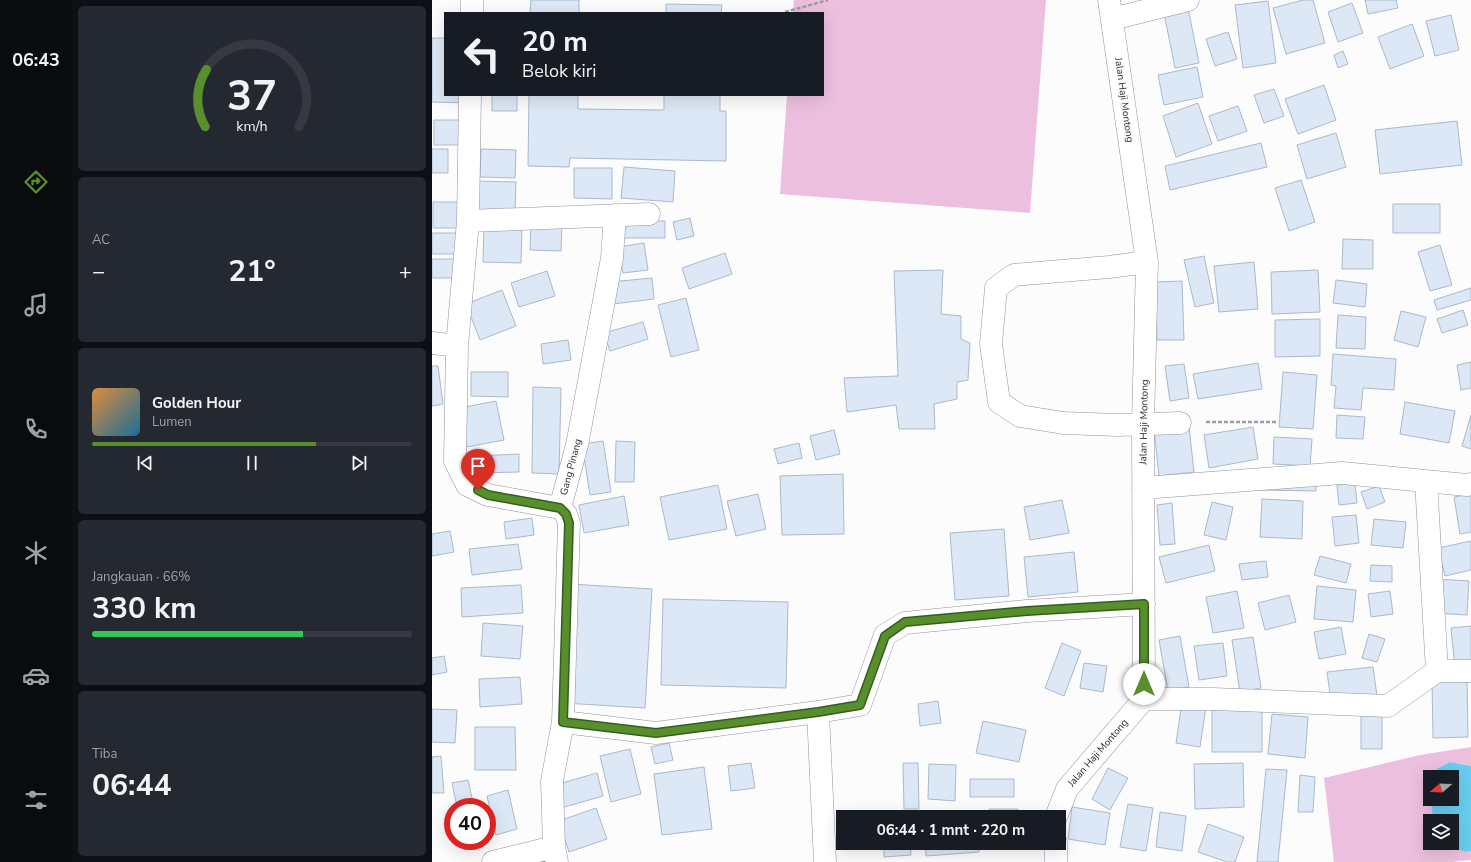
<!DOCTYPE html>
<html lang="id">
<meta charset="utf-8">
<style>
body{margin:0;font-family:"Nunito Sans",sans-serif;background:#242831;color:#f1f3f6;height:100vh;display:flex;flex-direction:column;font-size:15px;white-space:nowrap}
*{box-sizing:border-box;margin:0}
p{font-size:13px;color:#9ea1a6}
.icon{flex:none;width:22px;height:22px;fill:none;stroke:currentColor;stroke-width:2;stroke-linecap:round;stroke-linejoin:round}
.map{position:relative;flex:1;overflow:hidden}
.panel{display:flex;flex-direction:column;gap:6px;padding:6px;background:#0d0f14;width:360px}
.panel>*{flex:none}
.top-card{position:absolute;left:12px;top:12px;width:380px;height:84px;border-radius:0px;box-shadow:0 4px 16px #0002;background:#171b24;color:#f1f3f6;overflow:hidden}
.needle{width:26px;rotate:251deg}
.tools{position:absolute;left:991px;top:770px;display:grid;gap:8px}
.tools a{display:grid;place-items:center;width:36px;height:36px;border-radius:0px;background:#171b24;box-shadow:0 4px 16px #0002;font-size:20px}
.speed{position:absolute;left:12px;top:798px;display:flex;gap:8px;font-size:20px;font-weight:700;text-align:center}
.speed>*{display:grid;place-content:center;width:52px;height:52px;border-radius:50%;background:#171b24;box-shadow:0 4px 16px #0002;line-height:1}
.speed .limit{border:6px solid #d22;background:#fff;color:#111}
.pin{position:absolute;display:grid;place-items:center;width:34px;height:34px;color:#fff;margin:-41px -17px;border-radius:50% 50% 50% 0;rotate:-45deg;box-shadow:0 0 4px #0007}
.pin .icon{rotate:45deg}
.me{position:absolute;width:44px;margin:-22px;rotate:0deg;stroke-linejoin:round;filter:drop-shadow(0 0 3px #0008)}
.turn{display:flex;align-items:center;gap:14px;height:84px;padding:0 12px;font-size:18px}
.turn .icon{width:52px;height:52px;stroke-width:2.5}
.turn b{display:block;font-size:28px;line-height:34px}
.big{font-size:30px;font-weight:700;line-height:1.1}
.panel .card{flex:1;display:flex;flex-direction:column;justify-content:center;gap:6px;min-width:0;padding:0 14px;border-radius:6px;background:#242831}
.panel .dial{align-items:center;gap:0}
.dial svg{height:104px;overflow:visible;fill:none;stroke:#363941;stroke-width:7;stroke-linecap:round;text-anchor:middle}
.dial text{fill:#f1f3f6;stroke:none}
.song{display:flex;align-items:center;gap:12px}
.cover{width:48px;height:48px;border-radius:6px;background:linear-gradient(135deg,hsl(30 70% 55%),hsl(200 70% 35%))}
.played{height:4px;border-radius:2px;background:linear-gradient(90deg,#568f2c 70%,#363941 70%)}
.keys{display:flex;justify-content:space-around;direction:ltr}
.heat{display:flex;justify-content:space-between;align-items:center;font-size:22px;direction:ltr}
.charge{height:6px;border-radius:3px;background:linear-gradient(90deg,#34c759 66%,#363941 0)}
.trip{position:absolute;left:404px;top:810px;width:230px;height:40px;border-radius:0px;background:#171b24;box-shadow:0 4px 16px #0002;font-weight:700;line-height:40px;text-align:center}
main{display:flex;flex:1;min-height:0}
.tab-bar{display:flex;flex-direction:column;width:72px;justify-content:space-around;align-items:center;background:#090b0e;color:#9ea1a6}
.tab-bar .icon{width:28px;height:28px}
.tab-bar .current{color:#568f2c}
.tab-bar b{font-size:18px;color:#f1f3f6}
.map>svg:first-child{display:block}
.green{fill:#edbfde}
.water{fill:#66ceef}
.building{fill:#dce8f5;stroke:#abb9c9}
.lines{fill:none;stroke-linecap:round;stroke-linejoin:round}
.minor-casing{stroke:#8f91a3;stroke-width:23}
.path{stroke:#9d9ea2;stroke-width:2.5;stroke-dasharray:4 2;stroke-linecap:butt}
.minor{stroke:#fff;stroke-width:22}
.route-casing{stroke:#385d1d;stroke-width:10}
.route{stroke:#568f2c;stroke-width:7}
.labels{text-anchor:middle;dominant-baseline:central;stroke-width:4;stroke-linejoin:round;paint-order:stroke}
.street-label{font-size:10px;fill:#2a2b33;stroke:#fcfcfc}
</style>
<main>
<nav class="tab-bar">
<b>06:43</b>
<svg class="icon current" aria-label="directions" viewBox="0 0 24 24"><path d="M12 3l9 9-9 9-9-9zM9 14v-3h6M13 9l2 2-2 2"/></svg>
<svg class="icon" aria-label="music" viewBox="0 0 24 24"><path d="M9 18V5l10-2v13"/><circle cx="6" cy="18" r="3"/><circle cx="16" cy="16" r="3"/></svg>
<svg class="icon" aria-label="phone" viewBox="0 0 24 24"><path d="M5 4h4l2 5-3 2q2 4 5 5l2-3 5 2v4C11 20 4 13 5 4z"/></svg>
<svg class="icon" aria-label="climate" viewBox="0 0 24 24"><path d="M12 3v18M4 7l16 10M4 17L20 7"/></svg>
<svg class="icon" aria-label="car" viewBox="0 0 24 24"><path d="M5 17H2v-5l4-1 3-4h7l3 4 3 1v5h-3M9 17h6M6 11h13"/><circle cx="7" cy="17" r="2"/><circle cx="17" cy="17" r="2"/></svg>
<svg class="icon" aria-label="filters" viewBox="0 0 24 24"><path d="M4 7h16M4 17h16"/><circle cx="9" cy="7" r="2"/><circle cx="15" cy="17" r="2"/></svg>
</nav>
<section class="panel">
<div class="card dial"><svg viewBox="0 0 100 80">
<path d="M14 69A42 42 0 1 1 86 69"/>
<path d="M14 69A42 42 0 0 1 15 25" stroke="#568f2c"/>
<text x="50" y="56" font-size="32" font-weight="700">37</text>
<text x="50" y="72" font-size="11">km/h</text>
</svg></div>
<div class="card"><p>AC</p>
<div class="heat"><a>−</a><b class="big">21°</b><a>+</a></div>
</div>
<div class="card">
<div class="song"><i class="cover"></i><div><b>Golden Hour</b><p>Lumen</p></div></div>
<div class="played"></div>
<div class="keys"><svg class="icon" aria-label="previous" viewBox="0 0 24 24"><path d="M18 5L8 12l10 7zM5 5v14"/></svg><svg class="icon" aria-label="pause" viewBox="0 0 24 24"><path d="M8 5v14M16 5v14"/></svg><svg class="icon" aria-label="next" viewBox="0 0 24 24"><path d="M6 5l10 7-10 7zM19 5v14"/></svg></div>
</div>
<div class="card"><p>Jangkauan · 66%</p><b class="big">330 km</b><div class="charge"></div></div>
<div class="card"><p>Tiba</p><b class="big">06:44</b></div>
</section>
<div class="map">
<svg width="1039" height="862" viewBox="0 0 1039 862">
<rect width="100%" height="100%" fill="#fcfcfc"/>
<path class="green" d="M 362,0 L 614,0 L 598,213 L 348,194 L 355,95 L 391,95 L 391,13 L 361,13 Z
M 1039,747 L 1039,766 L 1018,762 L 1004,769 L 1002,777 L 998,777 L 998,799 L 999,799 L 1003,821 L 998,821 L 998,843 L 1014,843 L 1015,845 L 1033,852 L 1039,851 L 1039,860 L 1019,862 L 902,862 L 892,778 L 988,755 Z"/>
<path class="water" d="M 1018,762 L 1039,766 L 1039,851 L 1033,852 L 1015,845 L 1014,843 L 1020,843 L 1020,821 L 1003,821 L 1001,819 L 999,799 L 1020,799 L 1020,777 L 1002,777 L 1004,769 Z"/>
<path class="building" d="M 99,0 L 147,0 L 147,13 L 98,13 Z
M 871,0 L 881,0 L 893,43 L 854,54 L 841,8 Z
M 933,0 L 964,0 L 966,8 L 936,14 Z
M 836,1 L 844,63 L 811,68 L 803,5 Z
M 920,3 L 931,33 L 906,42 L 896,12 Z
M 234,4 L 290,5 L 289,13 L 234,13 Z
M 756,8 L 767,63 L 743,68 L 732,13 Z
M 1019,15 L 1027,50 L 1003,56 L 994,21 Z
M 980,24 L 992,56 L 958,69 L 946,37 Z
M 796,32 L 805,59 L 783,66 L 774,39 Z
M 0,38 L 13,38 L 13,95 L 35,95 L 35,103 L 0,102 Z
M 911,51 L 916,64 L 906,68 L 902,55 Z
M 765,67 L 771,97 L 732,105 L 726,75 Z
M 892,85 L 904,120 L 866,134 L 853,99 Z
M 842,89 L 852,116 L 832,123 L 822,95 Z
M 60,95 L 85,95 L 85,111 L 60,111 Z
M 97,95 L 146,95 L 146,109 L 232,110 L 232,95 L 288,95 L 288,111 L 294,111 L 294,161 L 138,158 L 137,167 L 96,166 Z
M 766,103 L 780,144 L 744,157 L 731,116 Z
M 806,106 L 815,131 L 786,141 L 777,116 Z
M 2,120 L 30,120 L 30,145 L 2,145 Z
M 1025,121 L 1030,165 L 948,174 L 943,130 Z
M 904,133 L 914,167 L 875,179 L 865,145 Z
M 829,143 L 835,167 L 738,190 L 733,166 Z
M 0,149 L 16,149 L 16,173 L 0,173 Z
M 49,149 L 84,150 L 83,178 L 48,177 Z
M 192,167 L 243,171 L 241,202 L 189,198 Z
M 142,168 L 180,168 L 180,199 L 142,198 Z
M 869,180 L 883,222 L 857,231 L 843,188 Z
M 41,181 L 84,182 L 83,210 L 41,210 Z
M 1,202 L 32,202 L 31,228 L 1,228 Z
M 961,204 L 1008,204 L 1008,233 L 961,233 Z
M 258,218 L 262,236 L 245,240 L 241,222 Z
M 187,220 L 233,221 L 233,238 L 187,238 Z
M 99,221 L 130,222 L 129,251 L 98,250 Z
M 52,226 L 90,226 L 89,263 L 51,262 Z
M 0,233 L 26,233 L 27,254 L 0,254 Z
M 911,239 L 941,240 L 941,269 L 910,269 Z
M 212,243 L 216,270 L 191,273 L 186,247 Z
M 1008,245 L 1020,285 L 998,291 L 986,252 Z
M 293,253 L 300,274 L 257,289 L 250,268 Z
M 772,256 L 782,303 L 763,307 L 752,260 Z
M 0,259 L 25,259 L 25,278 L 0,278 Z
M 822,262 L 826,309 L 787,312 L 782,266 Z
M 511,270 L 509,314 L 529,316 L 529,339 L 538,343 L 536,380 L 525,382 L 525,399 L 502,404 L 503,429 L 467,429 L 464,405 L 415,412 L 412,378 L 466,376 L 462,271 Z
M 886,270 L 888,312 L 840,314 L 839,272 Z
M 115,271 L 123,296 L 87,307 L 79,283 Z
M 220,278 L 222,299 L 181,304 L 178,282 Z
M 904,280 L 935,284 L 933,307 L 901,303 Z
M 750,281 L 752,340 L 725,340 L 724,282 Z
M 1039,288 L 1039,300 L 1005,310 L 1002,300 Z
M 70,290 L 84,326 L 48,340 L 34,304 Z
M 254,298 L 267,350 L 239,357 L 226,305 Z
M 1031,310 L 1036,325 L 1010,333 L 1005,319 Z
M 969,311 L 994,317 L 986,347 L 962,340 Z
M 906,315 L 934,317 L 933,349 L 904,348 Z
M 888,319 L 888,356 L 843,357 L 843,320 Z
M 211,322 L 216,339 L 178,351 L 172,333 Z
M 136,340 L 139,360 L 111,364 L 109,344 Z
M 901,354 L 964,359 L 962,390 L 931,388 L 929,410 L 902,408 L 904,386 L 899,385 Z
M 1039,362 L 1039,388 L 1029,390 L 1025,365 Z
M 826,363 L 830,389 L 766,399 L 761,374 Z
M 752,364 L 757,398 L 738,401 L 733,366 Z
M 0,366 L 6,366 L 11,404 L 0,406 Z
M 39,372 L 76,372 L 76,397 L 39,396 Z
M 851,372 L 885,375 L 881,429 L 847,427 Z
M 101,387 L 129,388 L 127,474 L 100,473 Z
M 64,401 L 72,440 L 35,447 L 28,408 Z
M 973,402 L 1023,411 L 1017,443 L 968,434 Z
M 905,415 L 933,417 L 931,439 L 904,438 Z
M 1039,415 L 1039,449 L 1030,446 Z
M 757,426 L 762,472 L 727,476 L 722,429 Z
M 821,427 L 826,459 L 777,468 L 772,435 Z
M 402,430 L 408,454 L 384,460 L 378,436 Z
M 842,437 L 880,439 L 878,466 L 841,464 Z
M 171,441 L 179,492 L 158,495 L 150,444 Z
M 184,441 L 203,442 L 202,482 L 183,482 Z
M 367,443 L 370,458 L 346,464 L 342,449 Z
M 87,454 L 87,472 L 46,473 L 45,456 Z
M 411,474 L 412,534 L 350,535 L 348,476 Z
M 830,480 L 884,481 L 884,491 L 829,490 Z
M 923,483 L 925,503 L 907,505 L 905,485 Z
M 286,485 L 295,529 L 237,540 L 228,497 Z
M 947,486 L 953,502 L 935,509 L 929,492 Z
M 326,494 L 334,529 L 304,536 L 295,501 Z
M 1039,494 L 1039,532 L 1028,534 L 1022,497 Z
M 192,496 L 197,525 L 152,533 L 147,505 Z
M 830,499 L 871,501 L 870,539 L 828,537 Z
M 630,500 L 637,533 L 598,540 L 592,507 Z
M 780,502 L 801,507 L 794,540 L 772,535 Z
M 740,503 L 743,544 L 728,545 L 725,505 Z
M 924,515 L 927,543 L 903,546 L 900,517 Z
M 100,518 L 102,535 L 74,539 L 72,522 Z
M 942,519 L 974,522 L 971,548 L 939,545 Z
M 572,529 L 577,596 L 523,600 L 518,533 Z
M 18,531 L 22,552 L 0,556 L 0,534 Z
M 1039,541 L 1039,570 L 1013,576 L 1006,548 Z
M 86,544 L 90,569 L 40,575 L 37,549 Z
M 777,545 L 783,571 L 734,583 L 727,557 Z
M 642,552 L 646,592 L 596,597 L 592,557 Z
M 888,556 L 919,564 L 914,583 L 882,575 Z
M 834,561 L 836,577 L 810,580 L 807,564 Z
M 939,565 L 960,566 L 960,582 L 938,581 Z
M 1004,579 L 1037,581 L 1035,615 L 1002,613 Z
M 139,584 L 220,589 L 213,708 L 132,703 Z
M 89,585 L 91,613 L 30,617 L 29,588 Z
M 885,586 L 924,590 L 921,622 L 882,619 Z
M 805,591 L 812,628 L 781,633 L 774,597 Z
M 958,591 L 961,614 L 939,617 L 936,594 Z
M 857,595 L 864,622 L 833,630 L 826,603 Z
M 231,599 L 356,602 L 354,688 L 229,685 Z
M 51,623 L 91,626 L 88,659 L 49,656 Z
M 1039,626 L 1039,667 L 1023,668 L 1019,628 Z
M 909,627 L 914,654 L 887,659 L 882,632 Z
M 937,634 L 953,639 L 945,662 L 930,658 Z
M 748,636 L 757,687 L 736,691 L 727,640 Z
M 821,637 L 829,688 L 808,692 L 800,640 Z
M 630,643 L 649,651 L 632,696 L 613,688 Z
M 791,643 L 795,676 L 767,680 L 762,646 Z
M 12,656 L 15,672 L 0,675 L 0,658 Z
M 652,663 L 675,666 L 671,692 L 648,688 Z
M 941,667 L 945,696 L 899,701 L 895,672 Z
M 88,677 L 90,704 L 48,707 L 47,679 Z
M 1035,679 L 1036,737 L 1001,738 L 1000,680 Z
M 506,701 L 509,723 L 488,726 L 486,704 Z
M 750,702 L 774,707 L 768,747 L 744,743 Z
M 780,707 L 830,707 L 830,752 L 780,752 Z
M 0,709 L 25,710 L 23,743 L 0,742 Z
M 929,711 L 950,711 L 950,749 L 929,749 Z
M 840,714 L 876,717 L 873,758 L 836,754 Z
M 551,721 L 594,730 L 587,762 L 544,753 Z
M 43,727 L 83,727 L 84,770 L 43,770 Z
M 237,743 L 241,760 L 223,764 L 219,747 Z
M 198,749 L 209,794 L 179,802 L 168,756 Z
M 9,756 L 12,793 L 0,793 L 0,757 Z
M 319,763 L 323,788 L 299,791 L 296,766 Z
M 471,763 L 486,763 L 487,809 L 472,809 Z
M 811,763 L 812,807 L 763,809 L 762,764 Z
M 497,764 L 524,765 L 523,801 L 496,799 Z
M 272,767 L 280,829 L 230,835 L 222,774 Z
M 676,768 L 696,778 L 678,810 L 660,799 Z
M 834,769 L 855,770 L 846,862 L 825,862 Z
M 165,773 L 171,796 L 129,808 L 123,785 Z
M 868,775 L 883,777 L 881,812 L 866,812 Z
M 538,779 L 582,779 L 582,797 L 538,797 Z
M 36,780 L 42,807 L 25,807 L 20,783 Z
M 76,790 L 85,829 L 64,835 L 55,796 Z
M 696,804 L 721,808 L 714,851 L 688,847 Z
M 640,807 L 678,813 L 673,845 L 636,839 Z
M 164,808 L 175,839 L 137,852 L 127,821 Z
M 557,809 L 586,809 L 586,817 L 557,817 Z
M 544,812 L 545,817 L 491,817 L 491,816 Z
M 728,812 L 754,816 L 750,851 L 724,847 Z
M 776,824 L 812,837 L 803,862 L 795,862 L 766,852 Z
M 452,843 L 478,843 L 479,855 L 452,857 Z
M 493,843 L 547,843 L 547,852 L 494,856 Z"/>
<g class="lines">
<defs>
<path id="minor" d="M 40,13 L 40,0
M 680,19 L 756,0
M 36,221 L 217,214
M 715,262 L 677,267 L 582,275 L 564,288 L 559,344 L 567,402 L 588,416 L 631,423 L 686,425 L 748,423
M 0,343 L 25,346 L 23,461 L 35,485 L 56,495 L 128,508
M 25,346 L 36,221 L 38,95
M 994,481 L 1005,671
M 711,488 L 910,473 L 1035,485 L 1039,484
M 128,508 L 145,445 L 180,258 L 183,215
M 712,699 L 781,699 L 956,706 L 1005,671 L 1039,671
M 386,712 L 393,862
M 131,722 L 224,733 L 386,712 L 428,705 L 453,635 L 473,623 L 595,611 L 712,604
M 624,817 L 635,789 L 712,699 L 711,424 L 715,262 L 677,0
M 624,843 L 624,862
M 61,862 L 122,847
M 125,862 L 122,847 L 120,781 L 131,722 L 137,523 L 134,514 L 128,508"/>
</defs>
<use href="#minor" class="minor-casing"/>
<path class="path" d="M 353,12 L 396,0
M 774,422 L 844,422"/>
<use href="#minor" class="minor"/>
</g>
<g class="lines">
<defs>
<path id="route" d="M 46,490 L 56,495 L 128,508 L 134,514 L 137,523 L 131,722 L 224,733 L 386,712 L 428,705 L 453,636 L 473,622 L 595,611 L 712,604 L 712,684"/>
</defs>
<use href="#route" class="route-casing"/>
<use href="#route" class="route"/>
</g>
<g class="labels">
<g class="street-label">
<text transform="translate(692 100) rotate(82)">Jalan Haji Montong</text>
<text transform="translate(712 422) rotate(-89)">Jalan Haji Montong</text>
<text transform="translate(139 467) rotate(-75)">Gang Pinang</text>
<text transform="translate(666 753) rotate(-49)">Jalan Haji Montong</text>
</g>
</g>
</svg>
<div class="tools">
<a><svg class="needle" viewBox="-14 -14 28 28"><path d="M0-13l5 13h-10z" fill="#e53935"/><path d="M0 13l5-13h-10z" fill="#9ea1a6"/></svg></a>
<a><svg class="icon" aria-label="layers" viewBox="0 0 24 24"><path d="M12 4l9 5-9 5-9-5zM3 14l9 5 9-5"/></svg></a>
</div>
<div class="speed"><div class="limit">40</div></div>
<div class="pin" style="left:46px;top:490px;background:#d93025"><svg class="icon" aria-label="arrive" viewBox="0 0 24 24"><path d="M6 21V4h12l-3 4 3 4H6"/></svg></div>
<svg class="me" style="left:712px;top:684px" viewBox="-20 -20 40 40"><circle r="19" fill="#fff"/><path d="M0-13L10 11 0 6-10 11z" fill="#568f2c"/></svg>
<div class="trip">06:44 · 1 mnt · 220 m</div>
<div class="top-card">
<div class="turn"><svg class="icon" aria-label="left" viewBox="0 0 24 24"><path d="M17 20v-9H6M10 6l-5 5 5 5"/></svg><div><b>20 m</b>Belok kiri</div></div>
</div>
</div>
</main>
